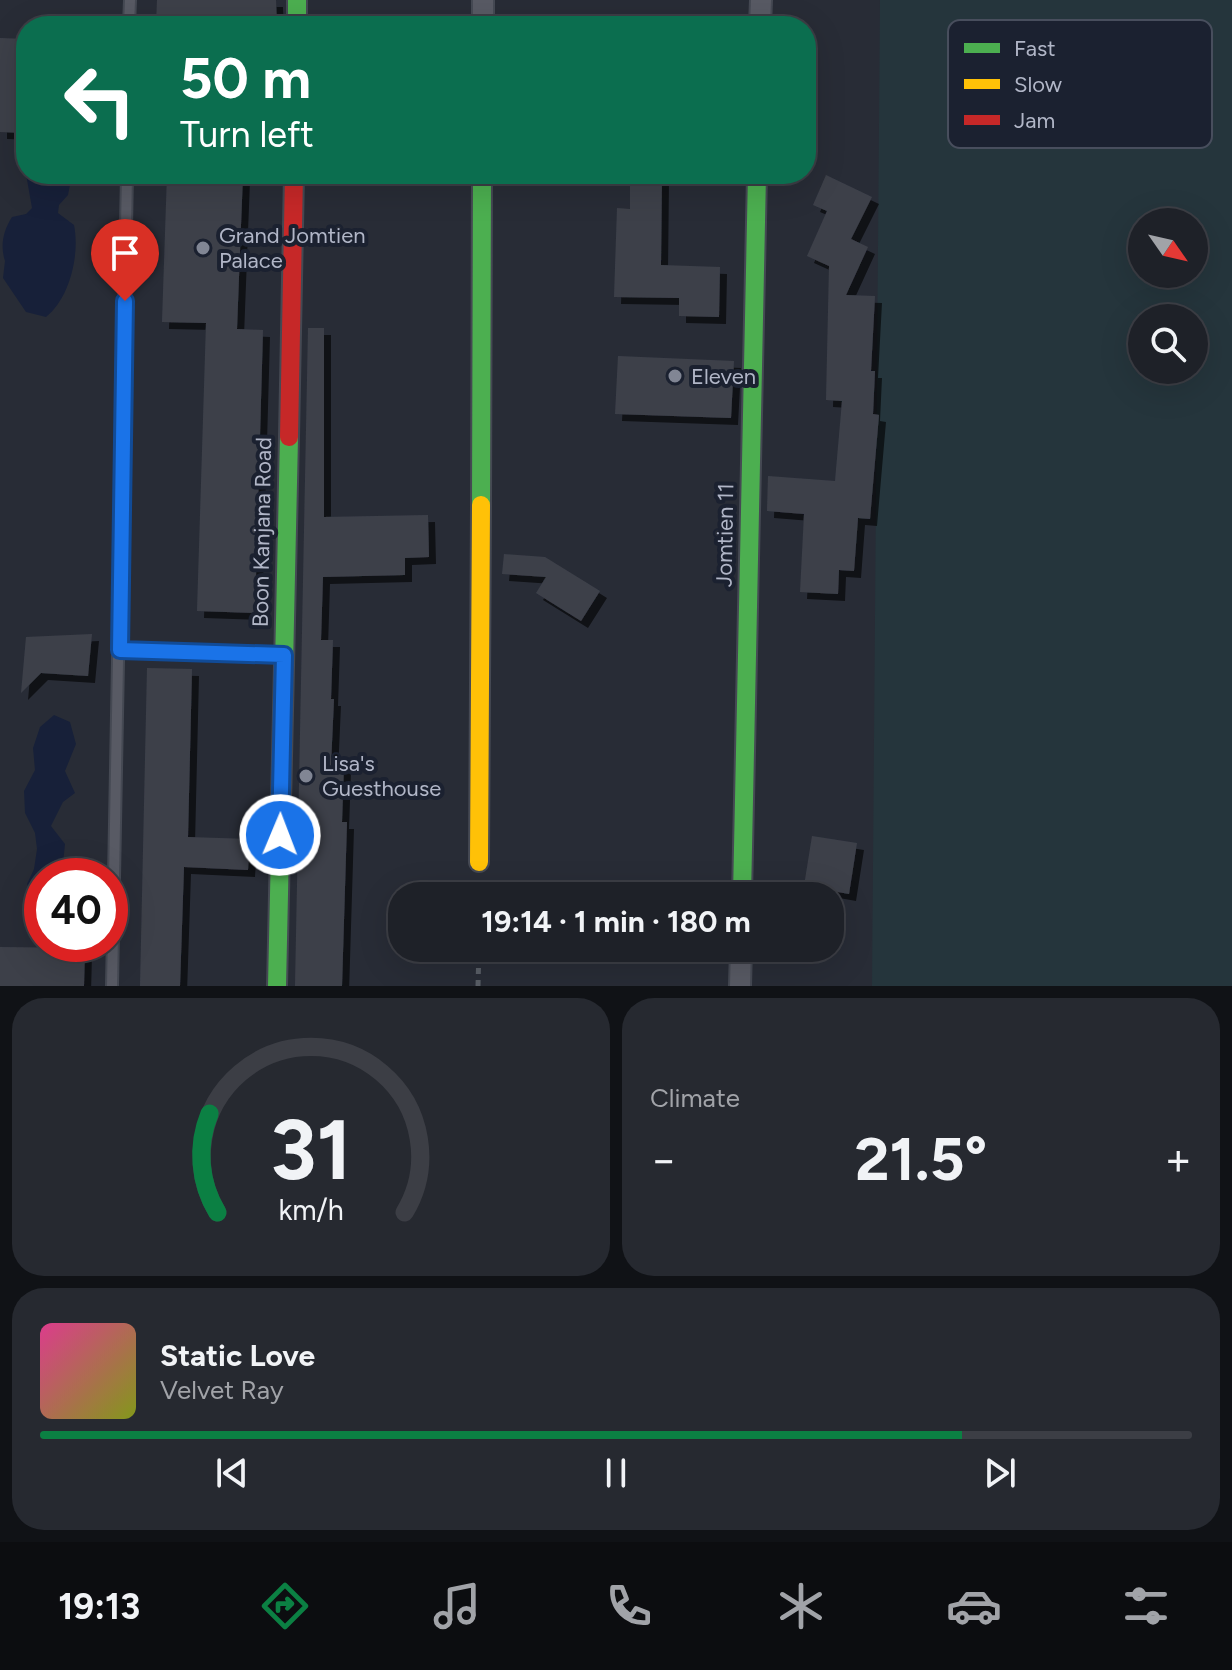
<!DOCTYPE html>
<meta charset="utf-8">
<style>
body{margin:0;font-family:Figtree,sans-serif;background:#262930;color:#f1f3f6;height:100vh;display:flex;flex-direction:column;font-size:30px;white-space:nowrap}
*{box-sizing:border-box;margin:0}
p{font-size:26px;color:#a1a3a8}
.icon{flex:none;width:44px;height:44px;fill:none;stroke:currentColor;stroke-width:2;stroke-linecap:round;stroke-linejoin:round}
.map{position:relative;height:986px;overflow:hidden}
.sheet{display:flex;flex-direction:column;gap:12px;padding:12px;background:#101216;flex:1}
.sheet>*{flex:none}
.top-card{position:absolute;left:16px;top:16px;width:800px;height:168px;border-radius:32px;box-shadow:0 8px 32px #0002,0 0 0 2px #3c3e45;background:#0b6e4f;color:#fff;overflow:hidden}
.needle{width:52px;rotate:124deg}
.fabs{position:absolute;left:1128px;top:208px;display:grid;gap:16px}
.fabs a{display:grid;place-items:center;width:80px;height:80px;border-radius:50%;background:#1e2128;box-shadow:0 8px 32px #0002,0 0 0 2px #3c3e45;font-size:40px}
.speed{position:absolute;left:24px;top:858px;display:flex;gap:16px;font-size:40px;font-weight:700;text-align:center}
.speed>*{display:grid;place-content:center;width:104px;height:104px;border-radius:50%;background:#1e2128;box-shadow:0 8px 32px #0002,0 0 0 2px #3c3e45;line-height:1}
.speed .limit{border:12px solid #d22;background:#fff;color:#111}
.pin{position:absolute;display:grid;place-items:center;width:68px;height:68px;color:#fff;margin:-82px -34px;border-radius:50% 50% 50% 0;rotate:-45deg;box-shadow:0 0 8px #0007}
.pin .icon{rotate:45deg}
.me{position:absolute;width:88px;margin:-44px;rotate:1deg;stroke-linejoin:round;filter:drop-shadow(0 0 6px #0008)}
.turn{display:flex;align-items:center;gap:28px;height:168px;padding:0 32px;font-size:36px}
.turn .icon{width:104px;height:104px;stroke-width:2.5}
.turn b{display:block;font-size:56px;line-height:68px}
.big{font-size:60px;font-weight:700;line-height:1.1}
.sheet .card{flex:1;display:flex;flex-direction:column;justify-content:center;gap:12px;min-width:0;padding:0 28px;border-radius:32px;background:#262930}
.sheet .dial{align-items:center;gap:0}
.dial svg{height:208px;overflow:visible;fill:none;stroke:#3c3e45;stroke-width:7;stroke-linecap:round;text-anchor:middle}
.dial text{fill:#f1f3f6;stroke:none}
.song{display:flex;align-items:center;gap:24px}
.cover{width:96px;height:96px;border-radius:12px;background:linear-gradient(135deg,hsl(330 70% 55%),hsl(70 70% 35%))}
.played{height:8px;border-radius:4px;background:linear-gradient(90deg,#0b8043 80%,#3c3e45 80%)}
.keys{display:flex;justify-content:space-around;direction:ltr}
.heat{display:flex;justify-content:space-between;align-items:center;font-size:44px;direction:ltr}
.sheet .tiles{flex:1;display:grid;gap:12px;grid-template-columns:1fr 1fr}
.card:last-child{grid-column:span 2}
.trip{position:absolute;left:388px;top:882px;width:456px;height:80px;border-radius:32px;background:#1e2128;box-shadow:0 8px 32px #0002,0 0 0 2px #3c3e45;font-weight:700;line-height:80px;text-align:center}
.tab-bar{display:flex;height:128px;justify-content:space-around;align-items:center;background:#0c0d10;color:#a1a3a8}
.tab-bar .icon{width:56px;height:56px}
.tab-bar .active{color:#0b8043}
.tab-bar b{font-size:36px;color:#f1f3f6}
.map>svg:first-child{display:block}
.green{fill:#25353c;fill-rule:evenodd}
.water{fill:#172039}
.building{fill:#3d404a;filter:url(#shadow)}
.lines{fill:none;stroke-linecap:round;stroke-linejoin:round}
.lane-casing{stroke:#454953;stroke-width:14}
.street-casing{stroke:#454953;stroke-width:24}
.fast-casing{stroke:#454953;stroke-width:22}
.slow-casing{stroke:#454953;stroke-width:22}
.jam-casing{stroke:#454953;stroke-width:22}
.path{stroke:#595e66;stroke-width:5;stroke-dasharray:6 6;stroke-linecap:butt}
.lane{stroke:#585a64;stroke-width:10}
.street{stroke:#585a64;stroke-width:20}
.fast{stroke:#4caf50;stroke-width:18}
.slow{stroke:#ffc107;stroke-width:18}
.jam{stroke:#c62828;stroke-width:18}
.route-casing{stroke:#114b97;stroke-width:20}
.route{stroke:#1a73e8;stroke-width:14}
.poi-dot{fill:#818694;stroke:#1b2130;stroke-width:3}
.labels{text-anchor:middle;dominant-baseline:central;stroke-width:8;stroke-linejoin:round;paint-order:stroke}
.poi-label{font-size:22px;fill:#b1b6c7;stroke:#1b2130;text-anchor:start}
.street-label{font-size:22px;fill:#b1b6c7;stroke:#1b2130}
.key{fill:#1b2130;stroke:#484e5d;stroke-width:2}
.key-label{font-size:22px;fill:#b1b6c7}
</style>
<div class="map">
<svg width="1232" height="986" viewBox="0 0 1232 986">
<defs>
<filter id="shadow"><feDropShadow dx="7" dy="7" stdDeviation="0" flood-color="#0009"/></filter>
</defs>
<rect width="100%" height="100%" fill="#282c36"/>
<path class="green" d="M 880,0 L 1232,0 L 1232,986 L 872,986 ZM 1142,222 L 1194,222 L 1194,274 L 1142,274 ZM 1142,318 L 1194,318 L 1194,370 L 1142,370 Z"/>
<path class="water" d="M 26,174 L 72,174 L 68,195 L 59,205 L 58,213 L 74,225 C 80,254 70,298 46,317 L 26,312 L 3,278 L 5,261 C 0,246 3,231 12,217 L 26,214 L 32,208 Z
M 54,715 L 70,722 L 76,744 L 65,771 L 75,793 L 63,802 L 51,826 L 65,844 L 63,864 L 70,876 L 42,876 L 42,905 L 36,903 L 27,884 L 34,869 L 37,849 L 35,833 L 25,813 L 24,791 L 35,770 L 33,748 L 40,727 Z"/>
<path class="building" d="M 157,0 L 276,0 L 277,26 L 156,26 Z
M 0,38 L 26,39 L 26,133 L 0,132 Z
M 167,174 L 243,174 L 237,329 L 263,330 L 255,613 L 197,611 L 206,323 L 162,322 Z
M 630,174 L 662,174 L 661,265 L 720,267 L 719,317 L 679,316 L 679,298 L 614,297 L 617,208 L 630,209 Z
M 826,175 L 872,197 L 851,239 L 868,247 L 846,295 L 875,296 L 871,371 L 875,371 L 873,414 L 879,415 L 870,519 L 858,518 L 854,571 L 839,570 L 838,594 L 800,592 L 804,514 L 767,511 L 768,476 L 835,481 L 842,401 L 826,400 L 829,266 L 807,256 L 827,211 L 813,205 Z
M 308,328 L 324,328 L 324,517 L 428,515 L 429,557 L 405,558 L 405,575 L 323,577 L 321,640 L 333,640 L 331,699 L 334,699 L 331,765 L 344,765 L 342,822 L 347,822 L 342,986 L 295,986 Z
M 618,356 L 734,361 L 731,418 L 615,414 Z
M 504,554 L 545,557 L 600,591 L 581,621 L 536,593 L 546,577 L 502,574 Z
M 92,634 L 88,676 L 41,673 L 21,693 L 26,637 Z
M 147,668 L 192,669 L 188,837 L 250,839 L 248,870 L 184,867 L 180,986 L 140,986 Z
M 812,836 L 857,843 L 849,894 L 804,886 Z
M 0,947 L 85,948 L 84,986 L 0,986 Z"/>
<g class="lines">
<defs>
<path id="lane" d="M 129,26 L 130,0
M 120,650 L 282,655
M 112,986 L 127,174"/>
<path id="street" d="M 483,26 L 483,0
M 760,26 L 761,0
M 740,986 L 741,948"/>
<path id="fast" d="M 297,0 L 297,26
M 481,505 L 482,174
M 742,896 L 757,174
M 277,986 L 289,437"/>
<path id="slow" d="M 479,862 L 481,505"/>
<path id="jam" d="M 289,437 L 294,174"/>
</defs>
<use href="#lane" class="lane-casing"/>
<use href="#street" class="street-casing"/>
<use href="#fast" class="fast-casing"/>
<use href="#slow" class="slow-casing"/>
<use href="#jam" class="jam-casing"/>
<path class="path" d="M 478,986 L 479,948"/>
<use href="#lane" class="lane"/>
<use href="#street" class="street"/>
<use href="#fast" class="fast"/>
<use href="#slow" class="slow"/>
<use href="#jam" class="jam"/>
</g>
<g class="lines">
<defs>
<path id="route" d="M 125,301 L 120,650 L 284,655 L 280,835"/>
</defs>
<use href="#route" class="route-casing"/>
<use href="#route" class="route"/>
</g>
<g class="poi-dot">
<circle cx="203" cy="248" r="8"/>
<circle cx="675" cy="376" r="8"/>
<circle cx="306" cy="776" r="8"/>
</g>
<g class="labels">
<g class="poi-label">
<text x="219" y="235">Grand Jomtien<tspan x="219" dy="25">Palace</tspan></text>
<text x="691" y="376">Eleven</text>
<text x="322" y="763">Lisa's<tspan x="322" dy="25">Guesthouse</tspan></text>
</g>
<g class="street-label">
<text transform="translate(262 532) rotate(-89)">Boon Kanjana Road</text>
<text transform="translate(725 535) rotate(-89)">Jomtien 11</text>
</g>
</g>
<rect x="948" y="20" width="264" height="128" rx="12" class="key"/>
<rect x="964" y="43" width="36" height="10" fill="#4caf50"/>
<rect x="964" y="79" width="36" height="10" fill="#ffc107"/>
<rect x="964" y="115" width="36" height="10" fill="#c62828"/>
<g class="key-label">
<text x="1014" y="56">Fast</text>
<text x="1014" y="92">Slow</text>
<text x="1014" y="128">Jam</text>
</g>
</svg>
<div class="fabs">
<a><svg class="needle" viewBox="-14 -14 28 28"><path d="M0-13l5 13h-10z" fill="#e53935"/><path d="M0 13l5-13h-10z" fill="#a1a3a8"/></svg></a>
<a><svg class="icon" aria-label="search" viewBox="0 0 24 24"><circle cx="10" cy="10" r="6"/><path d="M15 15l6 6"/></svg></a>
</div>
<div class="speed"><div class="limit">40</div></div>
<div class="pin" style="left:125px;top:301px;background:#d93025"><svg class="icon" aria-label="arrive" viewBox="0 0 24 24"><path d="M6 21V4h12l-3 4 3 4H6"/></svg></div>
<svg class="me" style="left:280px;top:835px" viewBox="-20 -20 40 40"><circle r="17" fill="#1a73e8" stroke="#fff" stroke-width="3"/><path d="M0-11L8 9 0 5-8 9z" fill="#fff"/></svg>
<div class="trip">19:14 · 1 min · 180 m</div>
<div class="top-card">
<div class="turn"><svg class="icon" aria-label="left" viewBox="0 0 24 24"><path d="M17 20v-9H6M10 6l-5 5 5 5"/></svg><div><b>50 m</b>Turn left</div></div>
</div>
</div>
<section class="sheet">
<div class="tiles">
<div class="card dial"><svg viewBox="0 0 100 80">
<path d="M14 69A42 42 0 1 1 86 69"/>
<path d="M14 69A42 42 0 0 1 11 31" stroke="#0b8043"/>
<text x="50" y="56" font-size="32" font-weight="700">31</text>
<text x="50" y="72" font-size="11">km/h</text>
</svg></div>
<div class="card"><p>Climate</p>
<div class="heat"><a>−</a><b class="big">21.5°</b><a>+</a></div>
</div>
<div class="card">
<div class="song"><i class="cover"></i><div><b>Static Love</b><p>Velvet Ray</p></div></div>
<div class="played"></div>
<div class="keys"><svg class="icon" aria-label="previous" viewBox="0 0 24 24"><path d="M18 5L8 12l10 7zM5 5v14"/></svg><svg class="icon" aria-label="pause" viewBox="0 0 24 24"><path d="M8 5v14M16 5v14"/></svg><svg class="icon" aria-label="next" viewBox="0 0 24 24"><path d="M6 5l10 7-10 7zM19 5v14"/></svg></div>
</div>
</div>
</section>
<nav class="tab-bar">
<b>19:13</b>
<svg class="icon active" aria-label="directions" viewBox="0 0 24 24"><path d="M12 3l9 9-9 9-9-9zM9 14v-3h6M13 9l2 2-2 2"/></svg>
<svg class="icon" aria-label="music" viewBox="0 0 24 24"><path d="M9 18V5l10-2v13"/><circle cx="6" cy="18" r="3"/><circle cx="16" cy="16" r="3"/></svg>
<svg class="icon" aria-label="phone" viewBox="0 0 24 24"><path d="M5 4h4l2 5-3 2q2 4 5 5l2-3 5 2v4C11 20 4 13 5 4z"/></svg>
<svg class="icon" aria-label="climate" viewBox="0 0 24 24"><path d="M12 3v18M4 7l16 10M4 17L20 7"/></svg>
<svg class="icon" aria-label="car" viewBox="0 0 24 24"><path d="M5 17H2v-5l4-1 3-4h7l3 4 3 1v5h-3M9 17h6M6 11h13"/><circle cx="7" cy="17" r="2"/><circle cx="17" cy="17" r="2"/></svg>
<svg class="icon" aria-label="filters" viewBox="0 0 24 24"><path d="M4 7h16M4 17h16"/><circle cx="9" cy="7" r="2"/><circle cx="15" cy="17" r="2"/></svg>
</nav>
